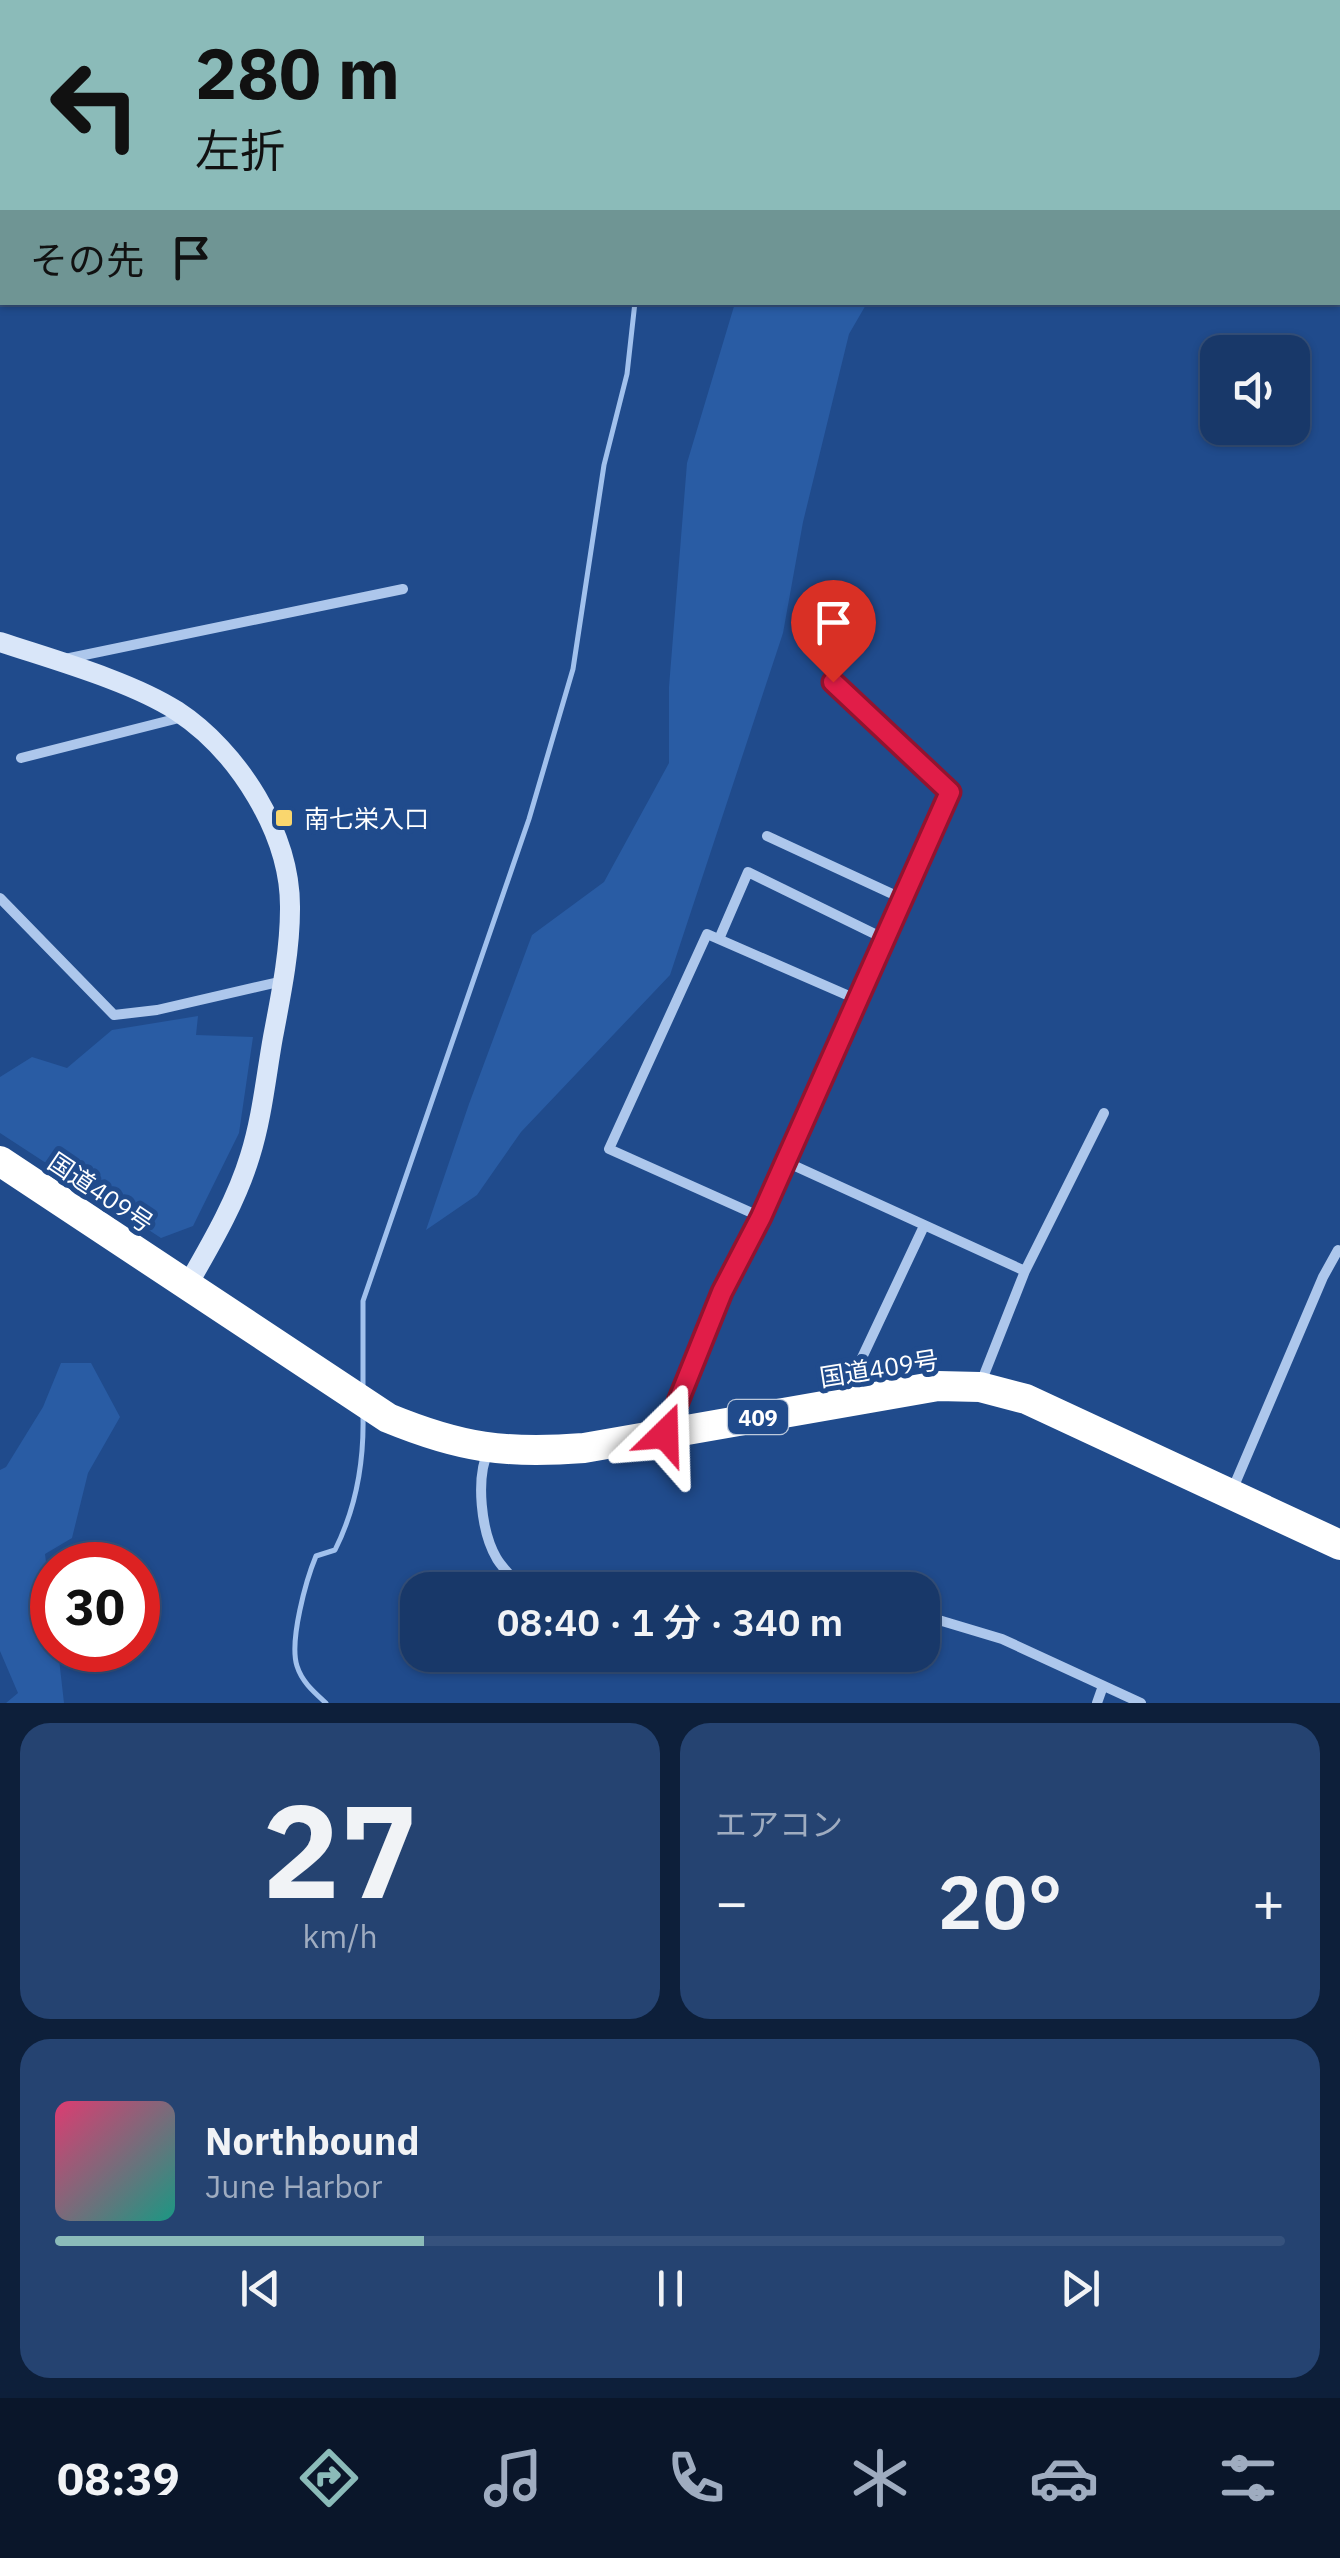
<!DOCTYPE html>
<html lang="ja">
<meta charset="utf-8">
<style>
body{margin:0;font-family:"IBM Plex Sans","Noto Sans JP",sans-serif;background:#254371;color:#f1f3f6;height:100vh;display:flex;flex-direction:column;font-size:38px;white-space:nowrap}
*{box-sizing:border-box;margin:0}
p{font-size:32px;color:#9facc0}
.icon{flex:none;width:55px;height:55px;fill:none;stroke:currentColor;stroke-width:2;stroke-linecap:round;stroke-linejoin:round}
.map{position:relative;height:1703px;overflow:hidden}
.drawer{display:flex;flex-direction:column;gap:20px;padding:20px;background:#0d1f3a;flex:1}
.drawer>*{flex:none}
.hud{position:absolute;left:0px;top:0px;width:1340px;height:305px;box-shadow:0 2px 8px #0004,0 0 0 2px #36527d;background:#8bbbb9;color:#111;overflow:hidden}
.buttons{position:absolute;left:1200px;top:335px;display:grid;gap:20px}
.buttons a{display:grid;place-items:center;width:110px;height:110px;border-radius:20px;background:#183869;box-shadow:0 2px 8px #0004,0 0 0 2px #36527d;font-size:50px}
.speed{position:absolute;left:30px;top:1542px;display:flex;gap:20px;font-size:50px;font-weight:700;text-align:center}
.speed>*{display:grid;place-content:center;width:130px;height:130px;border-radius:50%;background:#183869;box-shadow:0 2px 8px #0004,0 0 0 2px #36527d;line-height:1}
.speed .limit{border:15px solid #d22;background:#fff;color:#111}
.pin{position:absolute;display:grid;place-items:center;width:85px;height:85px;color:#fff;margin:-102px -42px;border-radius:50% 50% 50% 0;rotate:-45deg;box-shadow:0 0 10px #0007}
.pin .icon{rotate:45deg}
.me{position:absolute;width:110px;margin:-55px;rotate:22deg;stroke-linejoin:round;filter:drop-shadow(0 0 8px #0008)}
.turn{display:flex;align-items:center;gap:35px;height:210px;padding:0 30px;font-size:45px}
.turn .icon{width:130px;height:130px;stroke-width:2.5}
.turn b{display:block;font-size:70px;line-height:85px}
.then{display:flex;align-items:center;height:95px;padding:0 30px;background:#0003;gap:20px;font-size:38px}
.big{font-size:75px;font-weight:600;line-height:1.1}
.drawer .card{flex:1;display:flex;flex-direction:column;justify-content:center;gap:15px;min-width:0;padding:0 35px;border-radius:30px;background:#254371}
.drawer .dial{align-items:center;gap:0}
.dial b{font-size:130px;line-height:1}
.song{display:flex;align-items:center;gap:30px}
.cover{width:120px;height:120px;border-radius:15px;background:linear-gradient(135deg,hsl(340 70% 55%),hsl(170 70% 35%))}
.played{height:10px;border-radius:5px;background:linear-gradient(90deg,#8bbbb9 30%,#36527d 30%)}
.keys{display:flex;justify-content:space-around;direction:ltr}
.heat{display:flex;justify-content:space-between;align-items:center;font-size:55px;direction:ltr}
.drawer .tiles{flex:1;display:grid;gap:20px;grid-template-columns:1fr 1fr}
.card:last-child{grid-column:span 2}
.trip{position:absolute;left:400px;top:1572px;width:540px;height:100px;border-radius:30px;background:#183869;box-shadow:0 2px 8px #0004,0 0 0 2px #36527d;font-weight:600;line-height:100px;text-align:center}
.tabs{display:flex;height:160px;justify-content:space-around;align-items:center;background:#0a162a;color:#9facc0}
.tabs .icon{width:70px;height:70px}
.tabs .selected{color:#8bbbb9}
.tabs b{font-size:45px;color:#f1f3f6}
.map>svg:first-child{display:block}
.green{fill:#295ca4}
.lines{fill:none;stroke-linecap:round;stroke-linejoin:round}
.stream{stroke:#a1c1ed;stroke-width:5}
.lane{stroke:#adc7ec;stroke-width:8}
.street{stroke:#adc7ec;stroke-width:10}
.secondary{stroke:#d9e6f9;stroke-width:20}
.highway{stroke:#fff;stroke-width:30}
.route-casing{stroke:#92132f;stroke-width:25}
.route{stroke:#e11d48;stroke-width:18}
.poi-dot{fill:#f9d66e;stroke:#204b8c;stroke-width:4}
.labels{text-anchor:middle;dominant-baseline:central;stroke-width:10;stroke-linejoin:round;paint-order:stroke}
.shield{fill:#204b8c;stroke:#bcc9dc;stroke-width:2.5}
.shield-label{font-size:22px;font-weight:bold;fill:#fff}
.poi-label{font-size:25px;fill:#fff;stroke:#204b8c;text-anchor:start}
.street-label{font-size:25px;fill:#fff;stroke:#204b8c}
</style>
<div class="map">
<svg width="1340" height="1703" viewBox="0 0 1340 1703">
<rect width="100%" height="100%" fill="#204b8c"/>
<path class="green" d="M 735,303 L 867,303 L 849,334 L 803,522 L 783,633 L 670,975 L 521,1132 L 477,1195 L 426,1230 L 469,1104 L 532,935 L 604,882 L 669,763 L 669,687 L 687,463 Z
M 198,1016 L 196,1035 L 253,1037 L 239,1133 L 193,1226 L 161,1238 L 0,1133 L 0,1077 L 32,1057 L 67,1068 L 112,1030 Z
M 61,1363 L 91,1363 L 120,1417 L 88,1473 L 72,1538 L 45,1554 L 52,1609 L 52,1650 L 58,1650 L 64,1703 L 6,1703 L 18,1693 L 0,1651 L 0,1470 L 6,1467 L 43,1407 Z"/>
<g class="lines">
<path class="stream" d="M 1338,21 L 1340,21
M 363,1390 L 363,1301 L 529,819 L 573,669 L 604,465 L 627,374 L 635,302
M 326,1703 C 314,1692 302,1682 297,1666 C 289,1641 306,1580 316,1556 L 335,1550 C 356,1508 364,1462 363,1416"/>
<path class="lane" d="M 180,0 L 180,2
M 0,86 L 2,96"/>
<path class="street" d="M 0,221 L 2,220
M 65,659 L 403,589
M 21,758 L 183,717
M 767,836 L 901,898
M 0,898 L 114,1015 L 157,1010 L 283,981
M 719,939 L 748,872 L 883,938
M 784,1161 L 1025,1271
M 761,1217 L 609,1149 L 707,934 L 856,999
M 980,1385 L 1025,1271 L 1104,1113
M 843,1398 L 924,1226
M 667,1429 L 722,1292 L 761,1217 L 950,792 L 833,682
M 489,1449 C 475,1478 481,1532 497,1559 C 504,1570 515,1580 523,1590
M 1231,1493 L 1323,1277 L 1338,1250
M 680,1590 L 801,1577 L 842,1590
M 922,1615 L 1002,1639 L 1141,1703
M 1097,1703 L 1103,1686"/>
<path class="secondary" d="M 0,642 C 54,660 130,681 177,711 C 238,751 291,834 290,909 C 290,951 281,995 273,1037 C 266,1076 262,1118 250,1156 C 236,1202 211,1244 187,1286"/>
<path class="highway" d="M 0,1161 L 388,1418 C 461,1448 505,1454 584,1448 L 938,1386 L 980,1387 L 1026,1399 L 1340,1545"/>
</g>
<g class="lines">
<defs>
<path id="route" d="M 665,1434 L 722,1292 L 761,1217 L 950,792 L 833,682"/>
</defs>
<use href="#route" class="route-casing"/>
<use href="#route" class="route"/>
</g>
<rect class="poi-dot" x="274" y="808" width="20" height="20" rx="5"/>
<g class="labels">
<rect class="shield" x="728" y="1400" width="60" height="34" rx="8"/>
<g class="shield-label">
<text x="758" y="1417">409</text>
</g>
<g class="poi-label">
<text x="304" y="818">南七栄入口</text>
</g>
<g class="street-label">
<text transform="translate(101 1192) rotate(34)">国道409号</text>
<text transform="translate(879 1368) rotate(-9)">国道409号</text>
</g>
</g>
</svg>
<div class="buttons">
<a><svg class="icon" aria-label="sound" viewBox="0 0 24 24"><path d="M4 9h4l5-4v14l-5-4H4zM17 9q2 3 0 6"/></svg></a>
</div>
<div class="speed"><div class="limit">30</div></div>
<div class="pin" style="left:833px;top:682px;background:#d93025"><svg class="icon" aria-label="arrive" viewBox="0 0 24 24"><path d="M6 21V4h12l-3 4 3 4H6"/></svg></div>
<svg class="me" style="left:665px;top:1434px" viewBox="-20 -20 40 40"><path d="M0-17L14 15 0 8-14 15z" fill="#e11d48" stroke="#fff" stroke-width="4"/></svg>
<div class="trip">08:40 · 1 分 · 340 m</div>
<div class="hud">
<div class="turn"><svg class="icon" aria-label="left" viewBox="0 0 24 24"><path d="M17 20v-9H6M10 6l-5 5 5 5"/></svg><div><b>280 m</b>左折</div></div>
<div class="then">その先<svg class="icon" aria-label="arrive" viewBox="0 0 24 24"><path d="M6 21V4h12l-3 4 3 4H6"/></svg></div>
</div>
</div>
<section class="drawer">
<div class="tiles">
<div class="card dial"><b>27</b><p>km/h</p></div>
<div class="card"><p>エアコン</p>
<div class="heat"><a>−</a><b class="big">20°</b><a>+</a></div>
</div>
<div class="card">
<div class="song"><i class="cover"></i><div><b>Northbound</b><p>June Harbor</p></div></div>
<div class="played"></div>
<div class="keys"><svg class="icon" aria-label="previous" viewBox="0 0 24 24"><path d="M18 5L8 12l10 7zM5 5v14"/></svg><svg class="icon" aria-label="pause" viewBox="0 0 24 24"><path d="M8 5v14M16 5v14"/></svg><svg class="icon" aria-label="next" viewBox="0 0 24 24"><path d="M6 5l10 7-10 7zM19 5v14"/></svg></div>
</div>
</div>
</section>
<nav class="tabs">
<b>08:39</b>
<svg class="icon selected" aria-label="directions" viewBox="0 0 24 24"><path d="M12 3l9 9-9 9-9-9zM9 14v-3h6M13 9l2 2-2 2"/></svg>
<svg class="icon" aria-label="music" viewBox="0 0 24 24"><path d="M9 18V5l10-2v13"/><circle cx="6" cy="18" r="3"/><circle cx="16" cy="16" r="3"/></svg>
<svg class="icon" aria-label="phone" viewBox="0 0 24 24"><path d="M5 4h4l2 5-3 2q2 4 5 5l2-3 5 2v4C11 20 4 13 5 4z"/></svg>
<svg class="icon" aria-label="climate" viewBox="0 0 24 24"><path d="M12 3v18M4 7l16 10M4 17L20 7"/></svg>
<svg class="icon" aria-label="car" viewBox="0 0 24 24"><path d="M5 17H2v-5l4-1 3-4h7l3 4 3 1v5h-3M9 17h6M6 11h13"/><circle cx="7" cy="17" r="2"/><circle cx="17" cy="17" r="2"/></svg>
<svg class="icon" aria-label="filters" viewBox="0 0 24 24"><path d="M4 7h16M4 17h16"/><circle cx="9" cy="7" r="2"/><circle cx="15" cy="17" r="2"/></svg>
</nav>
